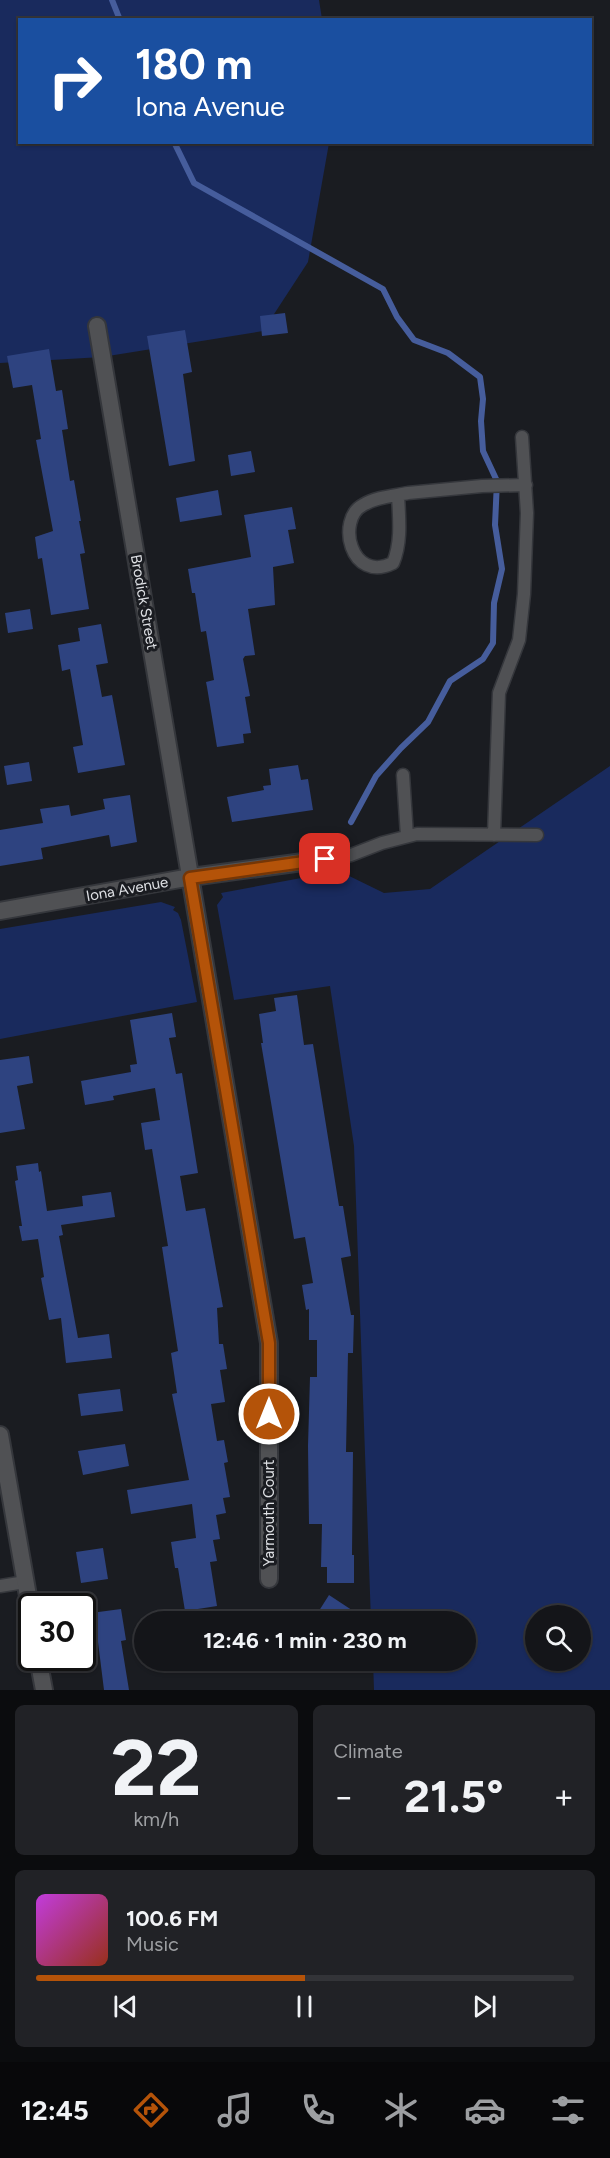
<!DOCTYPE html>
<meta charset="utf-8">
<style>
body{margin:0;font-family:Figtree,sans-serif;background:#212226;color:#f1f3f6;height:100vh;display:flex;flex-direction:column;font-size:22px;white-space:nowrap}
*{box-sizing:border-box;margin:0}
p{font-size:20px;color:#9d9fa2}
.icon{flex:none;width:33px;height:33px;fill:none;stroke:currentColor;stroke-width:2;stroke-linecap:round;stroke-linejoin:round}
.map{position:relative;height:1690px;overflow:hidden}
.details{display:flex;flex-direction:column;gap:15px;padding:15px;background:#0b0c0e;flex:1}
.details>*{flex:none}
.hud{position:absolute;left:18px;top:18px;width:574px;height:126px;border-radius:0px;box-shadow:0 2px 4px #0004,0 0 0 2px #333438;background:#1a4fa0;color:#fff;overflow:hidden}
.controls{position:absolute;left:525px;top:1605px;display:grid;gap:12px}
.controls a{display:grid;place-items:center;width:66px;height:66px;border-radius:50%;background:#141519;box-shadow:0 2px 4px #0004,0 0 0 2px #333438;font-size:30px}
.speed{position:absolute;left:18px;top:1593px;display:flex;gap:12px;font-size:30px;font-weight:700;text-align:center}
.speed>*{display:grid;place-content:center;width:78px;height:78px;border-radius:50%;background:#141519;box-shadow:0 2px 4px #0004,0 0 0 2px #333438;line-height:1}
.speed .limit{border:3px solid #111;border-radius:9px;background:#fff;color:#111}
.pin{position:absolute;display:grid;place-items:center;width:51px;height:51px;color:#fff;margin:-26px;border-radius:12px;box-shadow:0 3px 9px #0006}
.me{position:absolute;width:66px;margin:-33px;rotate:0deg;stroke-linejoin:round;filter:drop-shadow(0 0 4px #0008)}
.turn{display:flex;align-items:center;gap:21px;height:126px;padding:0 18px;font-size:27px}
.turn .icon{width:78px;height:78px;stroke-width:2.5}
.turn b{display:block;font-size:42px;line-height:51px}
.big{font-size:45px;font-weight:700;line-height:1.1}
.details .tile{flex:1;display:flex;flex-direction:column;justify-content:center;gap:9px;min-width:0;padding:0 21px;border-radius:9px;background:#212226}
.details .dial{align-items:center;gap:0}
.dial b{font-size:78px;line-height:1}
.song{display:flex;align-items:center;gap:18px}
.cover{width:72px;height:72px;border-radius:9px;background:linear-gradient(135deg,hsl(290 70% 55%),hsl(10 70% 35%))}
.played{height:6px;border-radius:3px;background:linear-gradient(90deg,#b45309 50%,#333438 50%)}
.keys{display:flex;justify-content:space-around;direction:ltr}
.heat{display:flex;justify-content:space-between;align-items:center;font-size:33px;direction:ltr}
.details .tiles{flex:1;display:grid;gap:15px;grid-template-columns:1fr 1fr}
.tile:last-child{grid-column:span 2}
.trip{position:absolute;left:134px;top:1611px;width:342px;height:60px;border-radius:30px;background:#141519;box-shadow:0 2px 4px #0004,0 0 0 2px #333438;font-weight:700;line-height:60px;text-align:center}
.tabs{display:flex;height:96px;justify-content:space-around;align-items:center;background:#08080a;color:#9d9fa2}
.tabs .icon{width:42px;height:42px}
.tabs .current{color:#b45309}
.tabs b{font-size:27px;color:#f1f3f6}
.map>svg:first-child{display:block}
.green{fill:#192a5d;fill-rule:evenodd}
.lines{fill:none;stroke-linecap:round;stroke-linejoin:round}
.stream{stroke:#465d9c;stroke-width:6}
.building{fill:#2e4380}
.service-casing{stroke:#35373c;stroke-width:15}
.minor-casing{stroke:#35373c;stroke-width:20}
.service{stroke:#505154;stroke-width:12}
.minor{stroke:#505154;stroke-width:16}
.route-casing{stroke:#753606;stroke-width:15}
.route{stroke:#b45309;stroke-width:10}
.labels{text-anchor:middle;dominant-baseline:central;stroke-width:6;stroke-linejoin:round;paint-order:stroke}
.street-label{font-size:15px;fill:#dee0e4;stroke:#1a1c21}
</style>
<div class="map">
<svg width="610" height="1690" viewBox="0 0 610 1690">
<rect width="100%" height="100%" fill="#1a1c21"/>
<path class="green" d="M 0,0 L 319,0 L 322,19 L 20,20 L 20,142 L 329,143 L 308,262 L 263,331 L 102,357 L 0,363 Z
M 610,766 L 610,1690 L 374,1690 L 373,1661 L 465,1660 L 465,1622 L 371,1621 L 354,1146 L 330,986 L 234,1000 L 217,905 L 223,897 L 221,893 L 339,871 L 384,893 L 430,889 ZM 536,1616 L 580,1616 L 580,1660 L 536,1660 Z
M 161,902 L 175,907 L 173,910 L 178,913 L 181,920 L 197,1002 L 0,1039 L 0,929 Z"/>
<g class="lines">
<path class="stream" d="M 112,0 L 120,20
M 174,142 L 194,183 L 383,289 L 397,317 L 414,340 L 448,353 L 480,377 L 483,399 L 481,421 L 483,451 L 497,481 L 495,525 L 502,569 L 494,603 L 493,643 L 483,659 L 450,681 L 428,722 L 401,748 L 376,776 L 351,822"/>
</g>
<path class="building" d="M 285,313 L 288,333 L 262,336 L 260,316 Z
M 185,330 L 192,372 L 183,374 L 195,461 L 169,466 L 147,336 Z
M 49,349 L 56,391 L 62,390 L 68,429 L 62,430 L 70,481 L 74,480 L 81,521 L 79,521 L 85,553 L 80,554 L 89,609 L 51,615 L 42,558 L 38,559 L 35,537 L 53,531 L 36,440 L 41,439 L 32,385 L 13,388 L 7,356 Z
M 251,451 L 255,472 L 231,476 L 228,455 Z
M 218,490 L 222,515 L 180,522 L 176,498 Z
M 292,507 L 296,529 L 288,530 L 294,563 L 273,567 L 275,605 L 248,609 L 255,655 L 245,656 L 243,659 L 250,696 L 245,697 L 251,733 L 243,734 L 244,743 L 217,747 L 207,687 L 206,682 L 214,680 L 206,631 L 201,632 L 195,593 L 192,593 L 188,569 L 251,557 L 244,515 Z
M 30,609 L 33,629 L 8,633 L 5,613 Z
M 101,624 L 108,663 L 96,665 L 102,697 L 112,695 L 125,765 L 78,773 L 73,747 L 83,745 L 70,669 L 62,671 L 58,645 L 80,641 L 78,628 Z
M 29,762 L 32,781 L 7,785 L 4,766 Z
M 298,765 L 301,780 L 308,779 L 313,810 L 232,822 L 227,797 L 264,790 L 263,786 L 271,785 L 269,769 Z
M 130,795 L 137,842 L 111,847 L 109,835 L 41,848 L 43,859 L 0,866 L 0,830 L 43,823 L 40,809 L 69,805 L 71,816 L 105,809 L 103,799 Z
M 297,995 L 304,1045 L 313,1044 L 339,1206 L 343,1206 L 351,1256 L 341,1258 L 351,1315 L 354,1315 L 353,1353 L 348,1353 L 346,1452 L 353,1452 L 352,1555 L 354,1555 L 354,1583 L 327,1583 L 327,1567 L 321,1567 L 322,1524 L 309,1524 L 308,1446 L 310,1377 L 317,1377 L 317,1340 L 309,1340 L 309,1309 L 306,1310 L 302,1285 L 313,1283 L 305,1237 L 294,1239 L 261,1043 L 263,1043 L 259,1014 L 276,1011 L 274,998 Z
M 172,1013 L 176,1037 L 169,1038 L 176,1074 L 182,1073 L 198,1173 L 180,1176 L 186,1211 L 205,1208 L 223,1307 L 217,1308 L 219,1344 L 223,1344 L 227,1369 L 220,1370 L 225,1402 L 211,1404 L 217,1441 L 224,1440 L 228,1462 L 224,1463 L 230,1497 L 223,1498 L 226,1513 L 216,1515 L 220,1539 L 213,1540 L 217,1561 L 210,1562 L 217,1606 L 185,1611 L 178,1568 L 175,1568 L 171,1542 L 196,1538 L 192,1504 L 131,1514 L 127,1490 L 189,1480 L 172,1394 L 177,1393 L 171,1353 L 178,1351 L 162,1247 L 168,1246 L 152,1149 L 145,1150 L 141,1123 L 160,1120 L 155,1088 L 113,1096 L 114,1100 L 85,1105 L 81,1081 L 131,1072 L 130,1065 L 137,1064 L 130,1020 Z
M 29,1056 L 33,1083 L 17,1086 L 25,1129 L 0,1133 L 0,1060 Z
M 38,1163 L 39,1172 L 41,1171 L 47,1211 L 83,1206 L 82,1196 L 111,1192 L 115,1217 L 61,1225 L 63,1235 L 59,1236 L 78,1338 L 109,1334 L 112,1358 L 66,1363 L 61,1318 L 49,1320 L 41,1278 L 44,1277 L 38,1239 L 22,1241 L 19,1226 L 22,1226 L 15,1181 L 18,1180 L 16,1166 Z
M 120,1389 L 123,1411 L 81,1416 L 78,1394 Z
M 125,1444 L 129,1466 L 83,1475 L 78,1451 Z
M 103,1548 L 108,1579 L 81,1583 L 76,1552 Z
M 329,1595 L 370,1622 L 329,1622 L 317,1614 Z
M 121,1609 L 126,1640 L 121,1641 L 129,1690 L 104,1690 L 97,1634 L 93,1634 L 91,1613 Z"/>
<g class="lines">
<defs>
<path id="service" d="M 398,495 C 399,517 402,542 393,563 C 350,584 336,519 363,505 C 376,497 393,496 408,493 L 482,486 L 526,485
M 403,775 L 407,836
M 494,835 L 499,693 L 519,640 L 524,594 L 527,513 L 522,437
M 325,859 L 351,855 L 382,843 L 417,834 L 537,835
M 0,1586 L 25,1582"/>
<path id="minor" d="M 97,326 L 269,1343 L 269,1579
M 0,911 L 191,877 L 325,859
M 0,1435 L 32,1619
M 38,1658 L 44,1690"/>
</defs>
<use href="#service" class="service-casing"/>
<use href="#minor" class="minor-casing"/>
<use href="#service" class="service"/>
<use href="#minor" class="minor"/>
</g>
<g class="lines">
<defs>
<path id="route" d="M 269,1414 L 269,1343 L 190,878 L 325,859"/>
</defs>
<use href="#route" class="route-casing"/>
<use href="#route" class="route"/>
</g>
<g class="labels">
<g class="street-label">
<text transform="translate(144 602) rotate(80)">Brodick Street</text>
<text transform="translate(127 889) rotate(-10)">Iona Avenue</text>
<text transform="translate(269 1513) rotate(-90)">Yarmouth Court</text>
</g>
</g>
</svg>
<div class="controls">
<a><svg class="icon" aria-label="search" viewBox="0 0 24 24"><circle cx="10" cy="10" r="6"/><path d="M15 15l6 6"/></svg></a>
</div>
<div class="speed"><div class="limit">30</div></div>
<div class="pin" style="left:325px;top:859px;background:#d93025"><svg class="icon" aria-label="arrive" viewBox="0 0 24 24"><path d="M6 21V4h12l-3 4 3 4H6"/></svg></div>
<svg class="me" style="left:269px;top:1414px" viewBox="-20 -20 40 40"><circle r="17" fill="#b45309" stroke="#fff" stroke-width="3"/><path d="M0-11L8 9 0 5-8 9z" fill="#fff"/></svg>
<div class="trip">12:46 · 1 min · 230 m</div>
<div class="hud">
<div class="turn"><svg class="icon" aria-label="right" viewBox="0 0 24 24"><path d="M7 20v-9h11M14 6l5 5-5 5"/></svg><div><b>180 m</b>Iona Avenue</div></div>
</div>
</div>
<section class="details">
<div class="tiles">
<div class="tile dial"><b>22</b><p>km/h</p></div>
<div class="tile"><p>Climate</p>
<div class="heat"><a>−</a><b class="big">21.5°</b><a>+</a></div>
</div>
<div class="tile">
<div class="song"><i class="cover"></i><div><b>100.6 FM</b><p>Music</p></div></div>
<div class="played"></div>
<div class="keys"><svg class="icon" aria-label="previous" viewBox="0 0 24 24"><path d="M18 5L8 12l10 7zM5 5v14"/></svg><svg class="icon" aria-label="pause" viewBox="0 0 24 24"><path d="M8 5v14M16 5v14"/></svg><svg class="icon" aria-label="next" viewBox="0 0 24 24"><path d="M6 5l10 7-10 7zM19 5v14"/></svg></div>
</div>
</div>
</section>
<nav class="tabs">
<b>12:45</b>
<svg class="icon current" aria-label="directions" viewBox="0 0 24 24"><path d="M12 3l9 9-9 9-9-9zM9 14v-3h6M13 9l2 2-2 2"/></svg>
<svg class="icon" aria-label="music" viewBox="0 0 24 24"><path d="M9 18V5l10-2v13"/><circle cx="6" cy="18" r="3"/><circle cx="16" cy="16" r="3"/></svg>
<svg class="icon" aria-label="phone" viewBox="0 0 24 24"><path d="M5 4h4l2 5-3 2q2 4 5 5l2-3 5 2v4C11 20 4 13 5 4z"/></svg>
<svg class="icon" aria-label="climate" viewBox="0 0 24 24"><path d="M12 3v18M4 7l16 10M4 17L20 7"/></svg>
<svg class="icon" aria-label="car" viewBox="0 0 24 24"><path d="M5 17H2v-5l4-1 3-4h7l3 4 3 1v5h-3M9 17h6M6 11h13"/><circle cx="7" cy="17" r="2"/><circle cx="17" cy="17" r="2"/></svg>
<svg class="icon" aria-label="filters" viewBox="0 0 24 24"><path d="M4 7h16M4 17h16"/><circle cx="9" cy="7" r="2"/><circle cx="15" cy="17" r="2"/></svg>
</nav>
